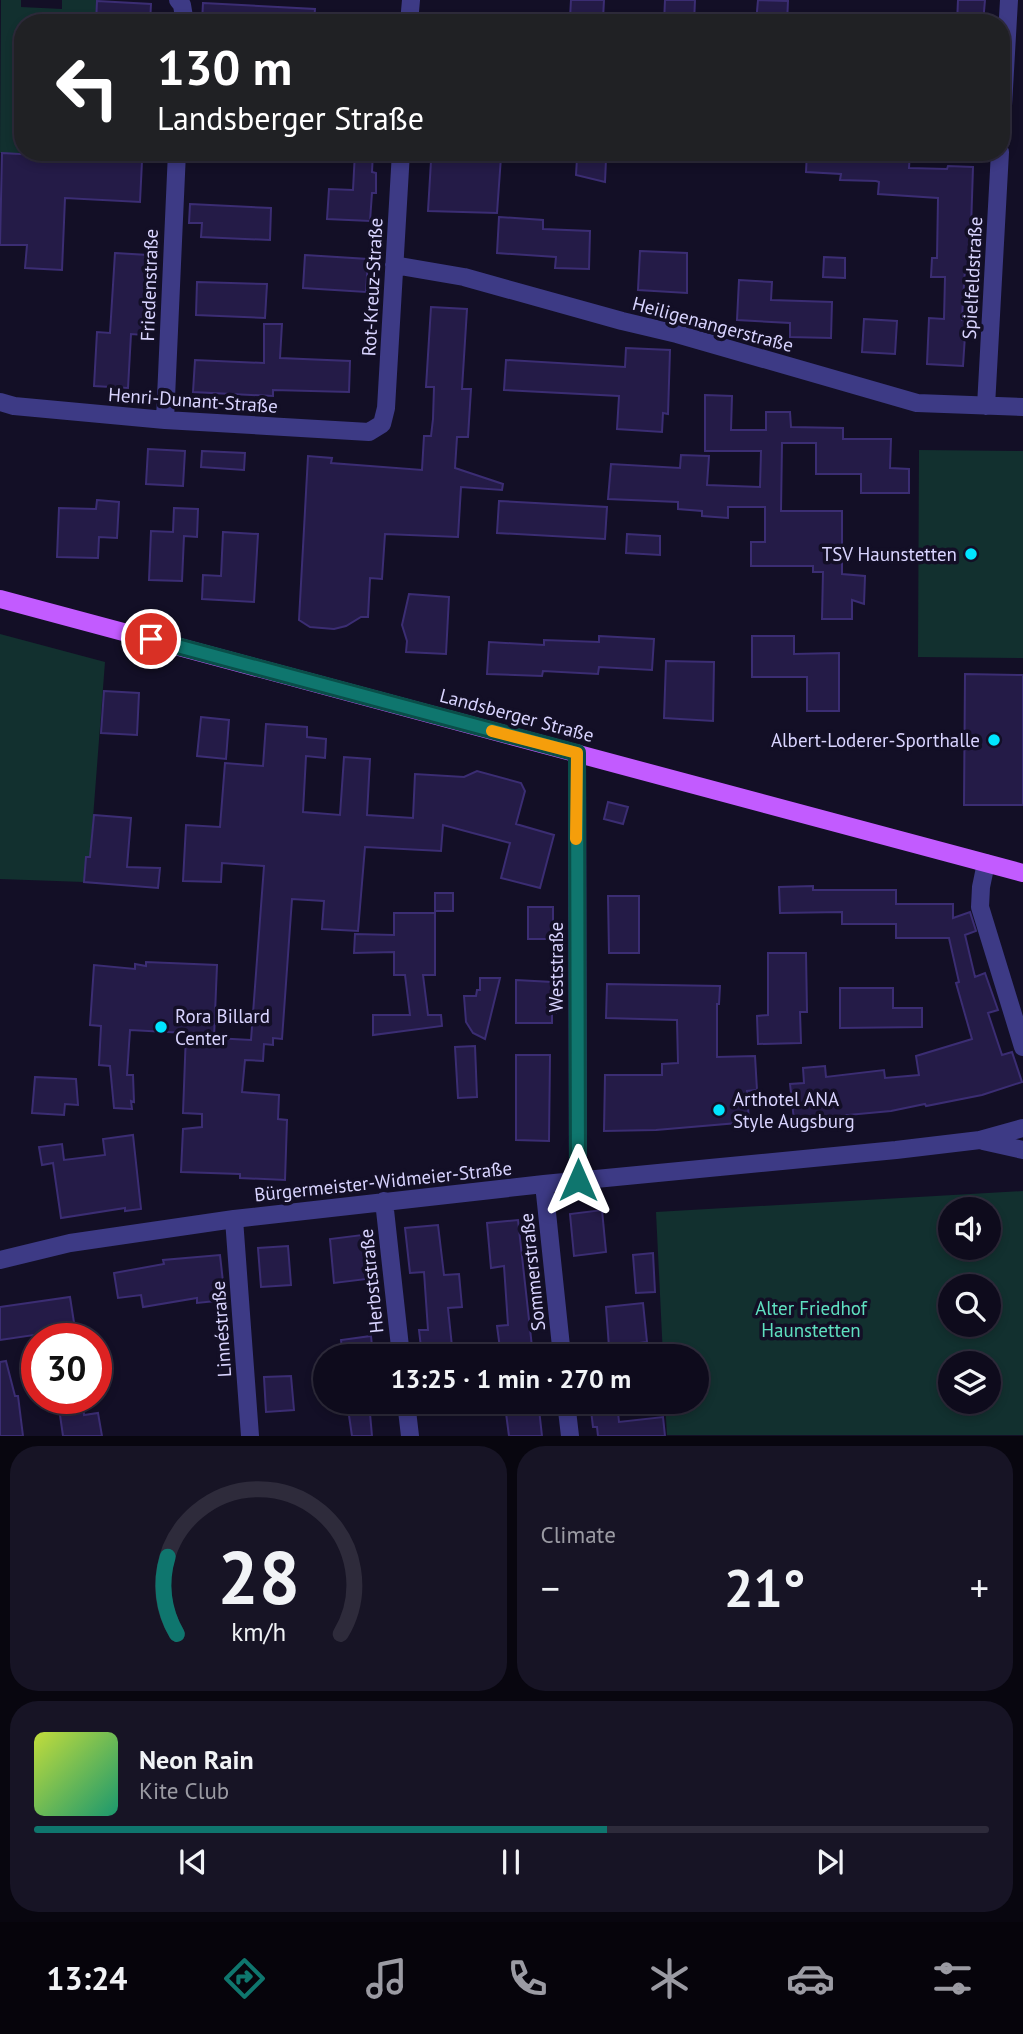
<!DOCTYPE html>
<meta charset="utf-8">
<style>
body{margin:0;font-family:"PT Sans",sans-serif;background:#171425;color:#f1f3f6;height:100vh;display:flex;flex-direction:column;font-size:26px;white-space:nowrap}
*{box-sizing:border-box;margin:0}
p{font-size:23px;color:#9b9ba3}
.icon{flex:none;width:38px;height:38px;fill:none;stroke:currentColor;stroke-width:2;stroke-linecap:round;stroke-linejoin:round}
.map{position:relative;height:1436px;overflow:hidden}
.sheet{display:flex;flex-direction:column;gap:10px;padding:10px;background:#08060f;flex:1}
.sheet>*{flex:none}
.hud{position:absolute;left:14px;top:14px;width:996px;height:147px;border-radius:28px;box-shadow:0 4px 10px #0003,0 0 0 2px #2e2b3b;background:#202124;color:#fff;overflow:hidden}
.fabs{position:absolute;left:938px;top:1197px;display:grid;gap:14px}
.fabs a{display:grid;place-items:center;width:63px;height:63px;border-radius:50%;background:#0e0b1c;box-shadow:0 4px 10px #0003,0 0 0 2px #2e2b3b;font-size:35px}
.speed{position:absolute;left:21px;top:1323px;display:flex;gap:14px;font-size:35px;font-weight:700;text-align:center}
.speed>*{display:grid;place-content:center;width:91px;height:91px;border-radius:50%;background:#0e0b1c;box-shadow:0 4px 10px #0003,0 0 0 2px #2e2b3b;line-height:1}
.speed .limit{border:10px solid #d22;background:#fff;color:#111}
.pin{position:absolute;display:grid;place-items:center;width:60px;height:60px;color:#fff;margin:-30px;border:4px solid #fff;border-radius:50%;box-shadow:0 2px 7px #0007}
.me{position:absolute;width:77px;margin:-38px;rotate:0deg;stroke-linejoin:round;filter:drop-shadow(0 0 5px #0008)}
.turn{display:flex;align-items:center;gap:24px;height:147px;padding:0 28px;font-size:32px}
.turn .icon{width:91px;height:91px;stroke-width:2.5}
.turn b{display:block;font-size:49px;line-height:60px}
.big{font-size:52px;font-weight:600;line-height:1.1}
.sheet .widget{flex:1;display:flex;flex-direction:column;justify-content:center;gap:10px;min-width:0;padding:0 24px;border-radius:28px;background:#171425}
.sheet .dial{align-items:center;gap:0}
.dial svg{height:182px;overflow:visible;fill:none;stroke:#2e2b3b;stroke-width:7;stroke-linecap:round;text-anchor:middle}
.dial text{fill:#f1f3f6;stroke:none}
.song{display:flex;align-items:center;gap:21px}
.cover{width:84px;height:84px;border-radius:10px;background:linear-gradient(135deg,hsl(70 70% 55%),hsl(160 70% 35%))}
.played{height:7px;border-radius:4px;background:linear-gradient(90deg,#0f766e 60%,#2e2b3b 60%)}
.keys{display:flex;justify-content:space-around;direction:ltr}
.heat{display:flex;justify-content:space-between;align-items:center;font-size:38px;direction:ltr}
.sheet .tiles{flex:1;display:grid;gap:10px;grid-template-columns:1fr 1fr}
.widget:last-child{grid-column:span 2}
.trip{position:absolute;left:313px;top:1344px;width:396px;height:70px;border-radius:35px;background:#0e0b1c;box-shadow:0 4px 10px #0003,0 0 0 2px #2e2b3b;font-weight:600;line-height:70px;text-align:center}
.dock{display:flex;height:112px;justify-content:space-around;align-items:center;background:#06040b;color:#9b9ba3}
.dock .icon{width:49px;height:49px}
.dock .on{color:#0f766e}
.dock b{font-size:32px;color:#f1f3f6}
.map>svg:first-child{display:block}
.green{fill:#12302f;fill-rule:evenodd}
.building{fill:#241b47;stroke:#3b2d73;stroke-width:2}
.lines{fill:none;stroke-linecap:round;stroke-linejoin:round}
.minor{stroke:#3d3a85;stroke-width:18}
.major{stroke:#c25bff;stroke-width:18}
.route-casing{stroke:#0a4d48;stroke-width:18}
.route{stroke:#0f766e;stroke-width:12}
.slow{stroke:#f59e0b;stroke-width:12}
.poi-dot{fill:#00e5ff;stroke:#130f26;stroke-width:2.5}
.labels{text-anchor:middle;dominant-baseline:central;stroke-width:7;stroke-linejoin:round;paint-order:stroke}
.street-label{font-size:19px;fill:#d9d4ff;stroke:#130f26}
.poi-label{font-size:19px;fill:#d9d4ff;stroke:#130f26;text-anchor:end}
.park-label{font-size:19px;fill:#5fe0c0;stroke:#130f26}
</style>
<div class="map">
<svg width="1023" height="1436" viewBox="0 0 1023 1436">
<rect width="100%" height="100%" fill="#130f26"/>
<path class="green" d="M 1,0 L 21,0 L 21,7 L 62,9 L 62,0 L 98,0 L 96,23 L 23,23 L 23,152 L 142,152 L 142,161 L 0,153 Z
M 919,450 L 1023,451 L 1023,658 L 918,657 Z
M 0,634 L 105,662 L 90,857 L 86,857 L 84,882 L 0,879 Z
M 1023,1191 L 1023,1435 L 667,1435 L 665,1402 L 696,1402 L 696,1356 L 663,1356 L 656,1212 ZM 950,1209 L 989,1209 L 989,1248 L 950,1248 ZM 950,1286 L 989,1286 L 989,1325 L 950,1325 ZM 950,1363 L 989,1363 L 989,1402 L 950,1402 Z"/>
<path class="building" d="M 571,0 L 604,0 L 603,19 L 570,18 Z
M 665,0 L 695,0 L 694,23 L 664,23 Z
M 758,0 L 788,1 L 787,23 L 756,23 Z
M 958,0 L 985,0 L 983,23 L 957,23 Z
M 97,1 L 151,4 L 150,23 L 96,23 Z
M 203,3 L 315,9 L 314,23 L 202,22 Z
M 355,152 L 373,152 L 372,172 L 376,173 L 376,193 L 372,193 L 370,221 L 327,219 L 329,189 L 353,190 Z
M 441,152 L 471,152 L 471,155 L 501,157 L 497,213 L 428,211 L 431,161 L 441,161 Z
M 807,152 L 910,152 L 909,168 L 947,169 L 948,166 L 973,167 L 970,259 L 969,269 L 965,269 L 963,300 L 962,320 L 966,320 L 963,366 L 927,364 L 929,318 L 944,319 L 945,277 L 931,277 L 932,258 L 937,258 L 938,198 L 878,194 L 879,182 L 876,181 L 840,180 L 841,174 L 806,172 Z
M 2,153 L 142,161 L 140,202 L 65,198 L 62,270 L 25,268 L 27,245 L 0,245 Z
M 577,158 L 606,159 L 605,182 L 576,175 Z
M 190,204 L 271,208 L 270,240 L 201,237 L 202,223 L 189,223 Z
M 499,217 L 543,220 L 543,229 L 590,231 L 589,269 L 555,268 L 556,257 L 497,253 Z
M 640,251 L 687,253 L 687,293 L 638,290 Z
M 115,253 L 148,255 L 143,335 L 131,334 L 128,388 L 94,386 L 97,332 L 110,333 Z
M 305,255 L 368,259 L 366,292 L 303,288 Z
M 824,257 L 845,258 L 845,278 L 823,277 Z
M 739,280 L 772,282 L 771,300 L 832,302 L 831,338 L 790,337 L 790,323 L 737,320 Z
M 197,282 L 267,284 L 265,318 L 196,315 Z
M 431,307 L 467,309 L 462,389 L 471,389 L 468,437 L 457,437 L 455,468 L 503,484 L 502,490 L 461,487 L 458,537 L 385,534 L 382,579 L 370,578 L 368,617 L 361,617 L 346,626 L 334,629 L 310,627 L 299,620 L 308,456 L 332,458 L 331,463 L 422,470 L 424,436 L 431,436 L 433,419 L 434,387 L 426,387 Z
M 864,319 L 897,321 L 895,354 L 862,352 Z
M 264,324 L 282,324 L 280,358 L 350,361 L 349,392 L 273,390 L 273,396 L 193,392 L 195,360 L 264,363 Z
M 626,348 L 670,350 L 668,414 L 663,413 L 662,432 L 617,429 L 619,396 L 504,390 L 506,360 L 625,367 Z
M 705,395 L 732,396 L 731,430 L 766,430 L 766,412 L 790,412 L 791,427 L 843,428 L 843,439 L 891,439 L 890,468 L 909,469 L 909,493 L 861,493 L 861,474 L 816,474 L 816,443 L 782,443 L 781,511 L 842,511 L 842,574 L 865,576 L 864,604 L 852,600 L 852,619 L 822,619 L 823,572 L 813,572 L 813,566 L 751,566 L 751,542 L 765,542 L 765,507 L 728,507 L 728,518 L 702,516 L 702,511 L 678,509 L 678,502 L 608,499 L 611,464 L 680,468 L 681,455 L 709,456 L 707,485 L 760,487 L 761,451 L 705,451 Z
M 148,449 L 185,451 L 183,486 L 146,484 Z
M 202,451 L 245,453 L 244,470 L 201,467 Z
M 97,500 L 119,502 L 117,538 L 99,537 L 98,558 L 57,557 L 59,508 L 96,509 Z
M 499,501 L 607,507 L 605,539 L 497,533 Z
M 174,508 L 198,509 L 197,537 L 184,536 L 182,581 L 149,580 L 151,531 L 173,532 Z
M 223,532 L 258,534 L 254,602 L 202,599 L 203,575 L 221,576 Z
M 627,534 L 660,536 L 660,555 L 626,553 Z
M 409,594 L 449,597 L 446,654 L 406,652 L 407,641 L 402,625 Z
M 599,636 L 654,639 L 652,670 L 599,667 L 598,674 L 543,671 L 542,676 L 487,674 L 489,642 L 544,645 L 544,640 L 599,642 Z
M 752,636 L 794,636 L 794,654 L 839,653 L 839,711 L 807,711 L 807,677 L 752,677 Z
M 666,661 L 714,662 L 713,721 L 664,718 Z
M 965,674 L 1023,675 L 1023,805 L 964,805 Z
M 104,691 L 139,693 L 137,735 L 101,733 Z
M 201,717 L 229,720 L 226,759 L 197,756 Z
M 266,724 L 307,727 L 307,737 L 326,739 L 325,758 L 306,756 L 303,812 L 340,815 L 344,757 L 370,759 L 367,815 L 413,818 L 415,774 L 464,777 L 477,771 L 521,783 L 525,791 L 516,824 L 554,835 L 540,888 L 501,878 L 510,843 L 443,825 L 441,851 L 365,847 L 358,931 L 322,929 L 324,901 L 292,899 L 282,1039 L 273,1038 L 273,1045 L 264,1044 L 263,1061 L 245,1060 L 242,1092 L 279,1095 L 278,1119 L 287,1120 L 285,1180 L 240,1178 L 240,1174 L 181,1172 L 183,1129 L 202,1127 L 202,1114 L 183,1113 L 186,1033 L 130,1030 L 127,1075 L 133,1075 L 134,1102 L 131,1101 L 132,1109 L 114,1108 L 110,1066 L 99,1065 L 101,1026 L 90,1025 L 94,965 L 135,969 L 135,964 L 146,966 L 146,962 L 217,965 L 214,1038 L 251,1040 L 264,866 L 222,863 L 221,882 L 183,881 L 186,825 L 220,827 L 225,763 L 263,766 Z
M 608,802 L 628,807 L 623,824 L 604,819 Z
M 94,815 L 131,818 L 127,867 L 160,868 L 158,888 L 84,882 L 86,857 L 90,857 Z
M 813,886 L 813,890 L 896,890 L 896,904 L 953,904 L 953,918 L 970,912 L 976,931 L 965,935 L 975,977 L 985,973 L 998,1010 L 988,1013 L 1002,1055 L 1012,1052 L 1022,1082 L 982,1095 L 926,1106 L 925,1104 L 891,1111 L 794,1120 L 790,1084 L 804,1083 L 803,1068 L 825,1066 L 826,1077 L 884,1070 L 885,1078 L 919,1075 L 916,1056 L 972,1039 L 956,983 L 959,982 L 949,938 L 896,938 L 896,924 L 842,924 L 842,912 L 780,913 L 779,887 Z
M 435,893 L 453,893 L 453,911 L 435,911 Z
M 608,896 L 639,896 L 639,953 L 609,953 Z
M 528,907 L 553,907 L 553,939 L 528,939 Z
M 394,913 L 435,913 L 435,975 L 423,975 L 428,1015 L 441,1015 L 442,1026 L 373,1035 L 373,1015 L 410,1015 L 405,975 L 394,975 L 394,952 L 354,953 L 355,934 L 394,935 Z
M 768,953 L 806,953 L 807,1012 L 800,1012 L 801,1043 L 758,1044 L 757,1016 L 768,1015 Z
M 480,978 L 500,978 L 485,1039 L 473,1033 L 466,1022 L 464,996 L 476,996 L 477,990 L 480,990 Z
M 516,980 L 552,982 L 552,990 L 556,990 L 556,1013 L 552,1013 L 552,1023 L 516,1023 Z
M 607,984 L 720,986 L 719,1004 L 717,1004 L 717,1057 L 755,1056 L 757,1090 L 747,1091 L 749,1122 L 656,1130 L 604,1131 L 605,1075 L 662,1075 L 662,1064 L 678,1063 L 677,1020 L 606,1018 Z
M 840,988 L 893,988 L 893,1008 L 922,1008 L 922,1027 L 840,1028 Z
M 475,1046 L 477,1097 L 458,1098 L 455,1047 Z
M 516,1055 L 550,1055 L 549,1141 L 516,1140 Z
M 35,1077 L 76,1079 L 78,1105 L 65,1104 L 64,1115 L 32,1113 Z
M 133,1135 L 141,1209 L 125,1211 L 125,1208 L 61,1218 L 53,1163 L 42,1165 L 39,1147 L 62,1144 L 64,1160 L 105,1155 L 103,1139 Z
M 602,1210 L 606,1252 L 574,1256 L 570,1214 Z
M 518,1220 L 533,1356 L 501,1356 L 497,1326 L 508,1325 L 504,1266 L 491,1268 L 487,1223 Z
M 438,1225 L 444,1275 L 459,1274 L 462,1307 L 448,1308 L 453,1356 L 422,1356 L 419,1330 L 428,1330 L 424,1272 L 410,1273 L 405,1228 Z
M 362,1235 L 367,1279 L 334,1283 L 330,1239 Z
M 288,1246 L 291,1285 L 261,1287 L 258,1248 Z
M 653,1253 L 655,1292 L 636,1293 L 633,1255 Z
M 220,1255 L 225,1300 L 197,1303 L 197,1298 L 143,1307 L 141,1295 L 118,1298 L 114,1273 L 164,1264 L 163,1260 Z
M 70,1297 L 75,1329 L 0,1340 L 0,1307 Z
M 643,1303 L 647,1342 L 609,1347 L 606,1307 Z
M 371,1336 L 373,1356 L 343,1356 L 341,1340 Z
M 6,1361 L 15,1396 L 18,1396 L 23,1436 L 0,1436 L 0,1362 Z
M 291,1376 L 294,1410 L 266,1412 L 264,1377 Z
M 82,1398 L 84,1415 L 98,1413 L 102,1436 L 63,1436 L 58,1401 Z
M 347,1402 L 369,1402 L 372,1436 L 352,1436 Z
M 590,1402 L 617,1402 L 619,1422 L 663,1417 L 665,1436 L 598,1436 L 597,1427 L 593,1427 Z
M 539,1409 L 542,1436 L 509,1436 L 506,1413 Z"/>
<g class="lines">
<path class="minor" d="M 178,0 L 182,5 L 185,23
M 409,23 L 411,0
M 1001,141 L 1009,0
M 394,265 L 464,277 L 622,321 L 677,334 L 917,403 L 1023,407
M 0,402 L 14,406 L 165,420 L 369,432 L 382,424 L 386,408 L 401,152
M 986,406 L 1000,152
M 165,420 L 177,152
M 577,753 L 578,1180
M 986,863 L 981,887 L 980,907 L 1023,1047
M 983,1141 L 1023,1150
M 544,1184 L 562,1356
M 384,1201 L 401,1356
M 234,1219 L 250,1436
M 0,1260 L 70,1243 L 234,1219 L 544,1184 L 896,1150 L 980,1140 L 1023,1128
M 406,1402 L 410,1436
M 566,1402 L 570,1436"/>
<path class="major" d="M 0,599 L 1023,873"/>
</g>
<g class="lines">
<defs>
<path id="route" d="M 151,639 L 577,753 L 578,1180"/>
</defs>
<use href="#route" class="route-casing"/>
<use href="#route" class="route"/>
<path class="slow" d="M 492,731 L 577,753 L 576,839"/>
</g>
<g class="poi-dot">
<circle cx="971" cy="554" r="7"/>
<circle cx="994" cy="740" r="7"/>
<circle cx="161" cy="1027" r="7"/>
<circle cx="719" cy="1110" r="7"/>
</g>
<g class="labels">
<g class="street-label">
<text transform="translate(972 278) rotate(-87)">Spielfeldstraße</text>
<text transform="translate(149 285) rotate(-88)">Friedenstraße</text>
<text transform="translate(372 287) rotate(-87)">Rot-Kreuz-Straße</text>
<text transform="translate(713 324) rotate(15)">Heiligenangerstraße</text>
<text transform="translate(193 400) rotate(4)">Henri-Dunant-Straße</text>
<text transform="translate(517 715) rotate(15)">Landsberger Straße</text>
<text transform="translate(556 967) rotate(-90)">Weststraße</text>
<text transform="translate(383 1181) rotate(-6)">Bürgermeister-Widmeier-Straße</text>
<text transform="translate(532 1272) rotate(-96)">Sommerstraße</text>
<text transform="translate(371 1281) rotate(-96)">Herbststraße</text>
<text transform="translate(221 1329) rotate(-94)">Linnéstraße</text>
</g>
<g class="poi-label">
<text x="957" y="554">TSV Haunstetten</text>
<text x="980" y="740">Albert-Loderer-Sporthalle</text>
<text x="175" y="1016" text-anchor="start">Rora Billard<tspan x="175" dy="22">Center</tspan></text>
<text x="733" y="1099" text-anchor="start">Arthotel ANA<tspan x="733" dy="22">Style Augsburg</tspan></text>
</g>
<g class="park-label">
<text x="811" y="1308">Alter Friedhof<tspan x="811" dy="22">Haunstetten</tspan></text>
</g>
</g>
</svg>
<div class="fabs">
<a><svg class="icon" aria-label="sound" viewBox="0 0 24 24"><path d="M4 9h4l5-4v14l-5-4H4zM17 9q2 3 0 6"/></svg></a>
<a><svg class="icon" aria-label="search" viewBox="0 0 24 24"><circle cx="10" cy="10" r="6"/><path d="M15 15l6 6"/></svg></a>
<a><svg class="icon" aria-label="layers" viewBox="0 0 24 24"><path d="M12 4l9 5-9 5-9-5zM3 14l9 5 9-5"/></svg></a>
</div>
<div class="speed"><div class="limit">30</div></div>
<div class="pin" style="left:151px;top:639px;background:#d93025"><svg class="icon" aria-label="arrive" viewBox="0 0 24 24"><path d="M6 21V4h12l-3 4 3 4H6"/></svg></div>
<svg class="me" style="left:578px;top:1180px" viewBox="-20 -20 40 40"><path d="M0-17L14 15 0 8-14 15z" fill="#0f766e" stroke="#fff" stroke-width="4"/></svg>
<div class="trip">13:25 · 1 min · 270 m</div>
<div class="hud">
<div class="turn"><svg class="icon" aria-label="left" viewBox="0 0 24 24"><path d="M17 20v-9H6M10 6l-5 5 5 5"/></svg><div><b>130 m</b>Landsberger Straße</div></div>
</div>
</div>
<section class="sheet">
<div class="tiles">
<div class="widget dial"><svg viewBox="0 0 100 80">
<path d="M14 69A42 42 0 1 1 86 69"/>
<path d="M14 69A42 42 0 0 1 10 35" stroke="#0f766e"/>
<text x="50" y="56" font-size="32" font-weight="700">28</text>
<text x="50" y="72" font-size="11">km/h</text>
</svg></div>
<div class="widget"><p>Climate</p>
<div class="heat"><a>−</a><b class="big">21°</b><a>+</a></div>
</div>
<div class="widget">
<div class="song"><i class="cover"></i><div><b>Neon Rain</b><p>Kite Club</p></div></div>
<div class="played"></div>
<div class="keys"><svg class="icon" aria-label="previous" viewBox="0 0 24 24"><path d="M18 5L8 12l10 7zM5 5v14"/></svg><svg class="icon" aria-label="pause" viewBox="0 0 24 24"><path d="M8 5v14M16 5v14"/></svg><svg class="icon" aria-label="next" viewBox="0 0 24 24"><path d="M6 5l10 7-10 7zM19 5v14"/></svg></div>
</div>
</div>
</section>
<nav class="dock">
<b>13:24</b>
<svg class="icon on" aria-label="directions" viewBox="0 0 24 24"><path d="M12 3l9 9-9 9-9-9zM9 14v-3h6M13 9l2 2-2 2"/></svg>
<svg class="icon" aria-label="music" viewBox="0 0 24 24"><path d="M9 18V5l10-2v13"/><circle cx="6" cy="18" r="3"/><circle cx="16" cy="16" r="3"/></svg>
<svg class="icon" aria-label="phone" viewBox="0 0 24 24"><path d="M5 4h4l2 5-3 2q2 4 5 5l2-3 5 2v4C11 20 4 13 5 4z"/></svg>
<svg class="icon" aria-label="climate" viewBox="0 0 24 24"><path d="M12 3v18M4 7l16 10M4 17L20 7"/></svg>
<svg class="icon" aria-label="car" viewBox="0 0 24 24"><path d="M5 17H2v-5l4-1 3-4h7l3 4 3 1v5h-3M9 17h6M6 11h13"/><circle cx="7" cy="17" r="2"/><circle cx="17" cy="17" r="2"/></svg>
<svg class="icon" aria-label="filters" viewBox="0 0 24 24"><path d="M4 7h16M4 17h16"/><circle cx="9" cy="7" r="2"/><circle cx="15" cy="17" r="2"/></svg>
</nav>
